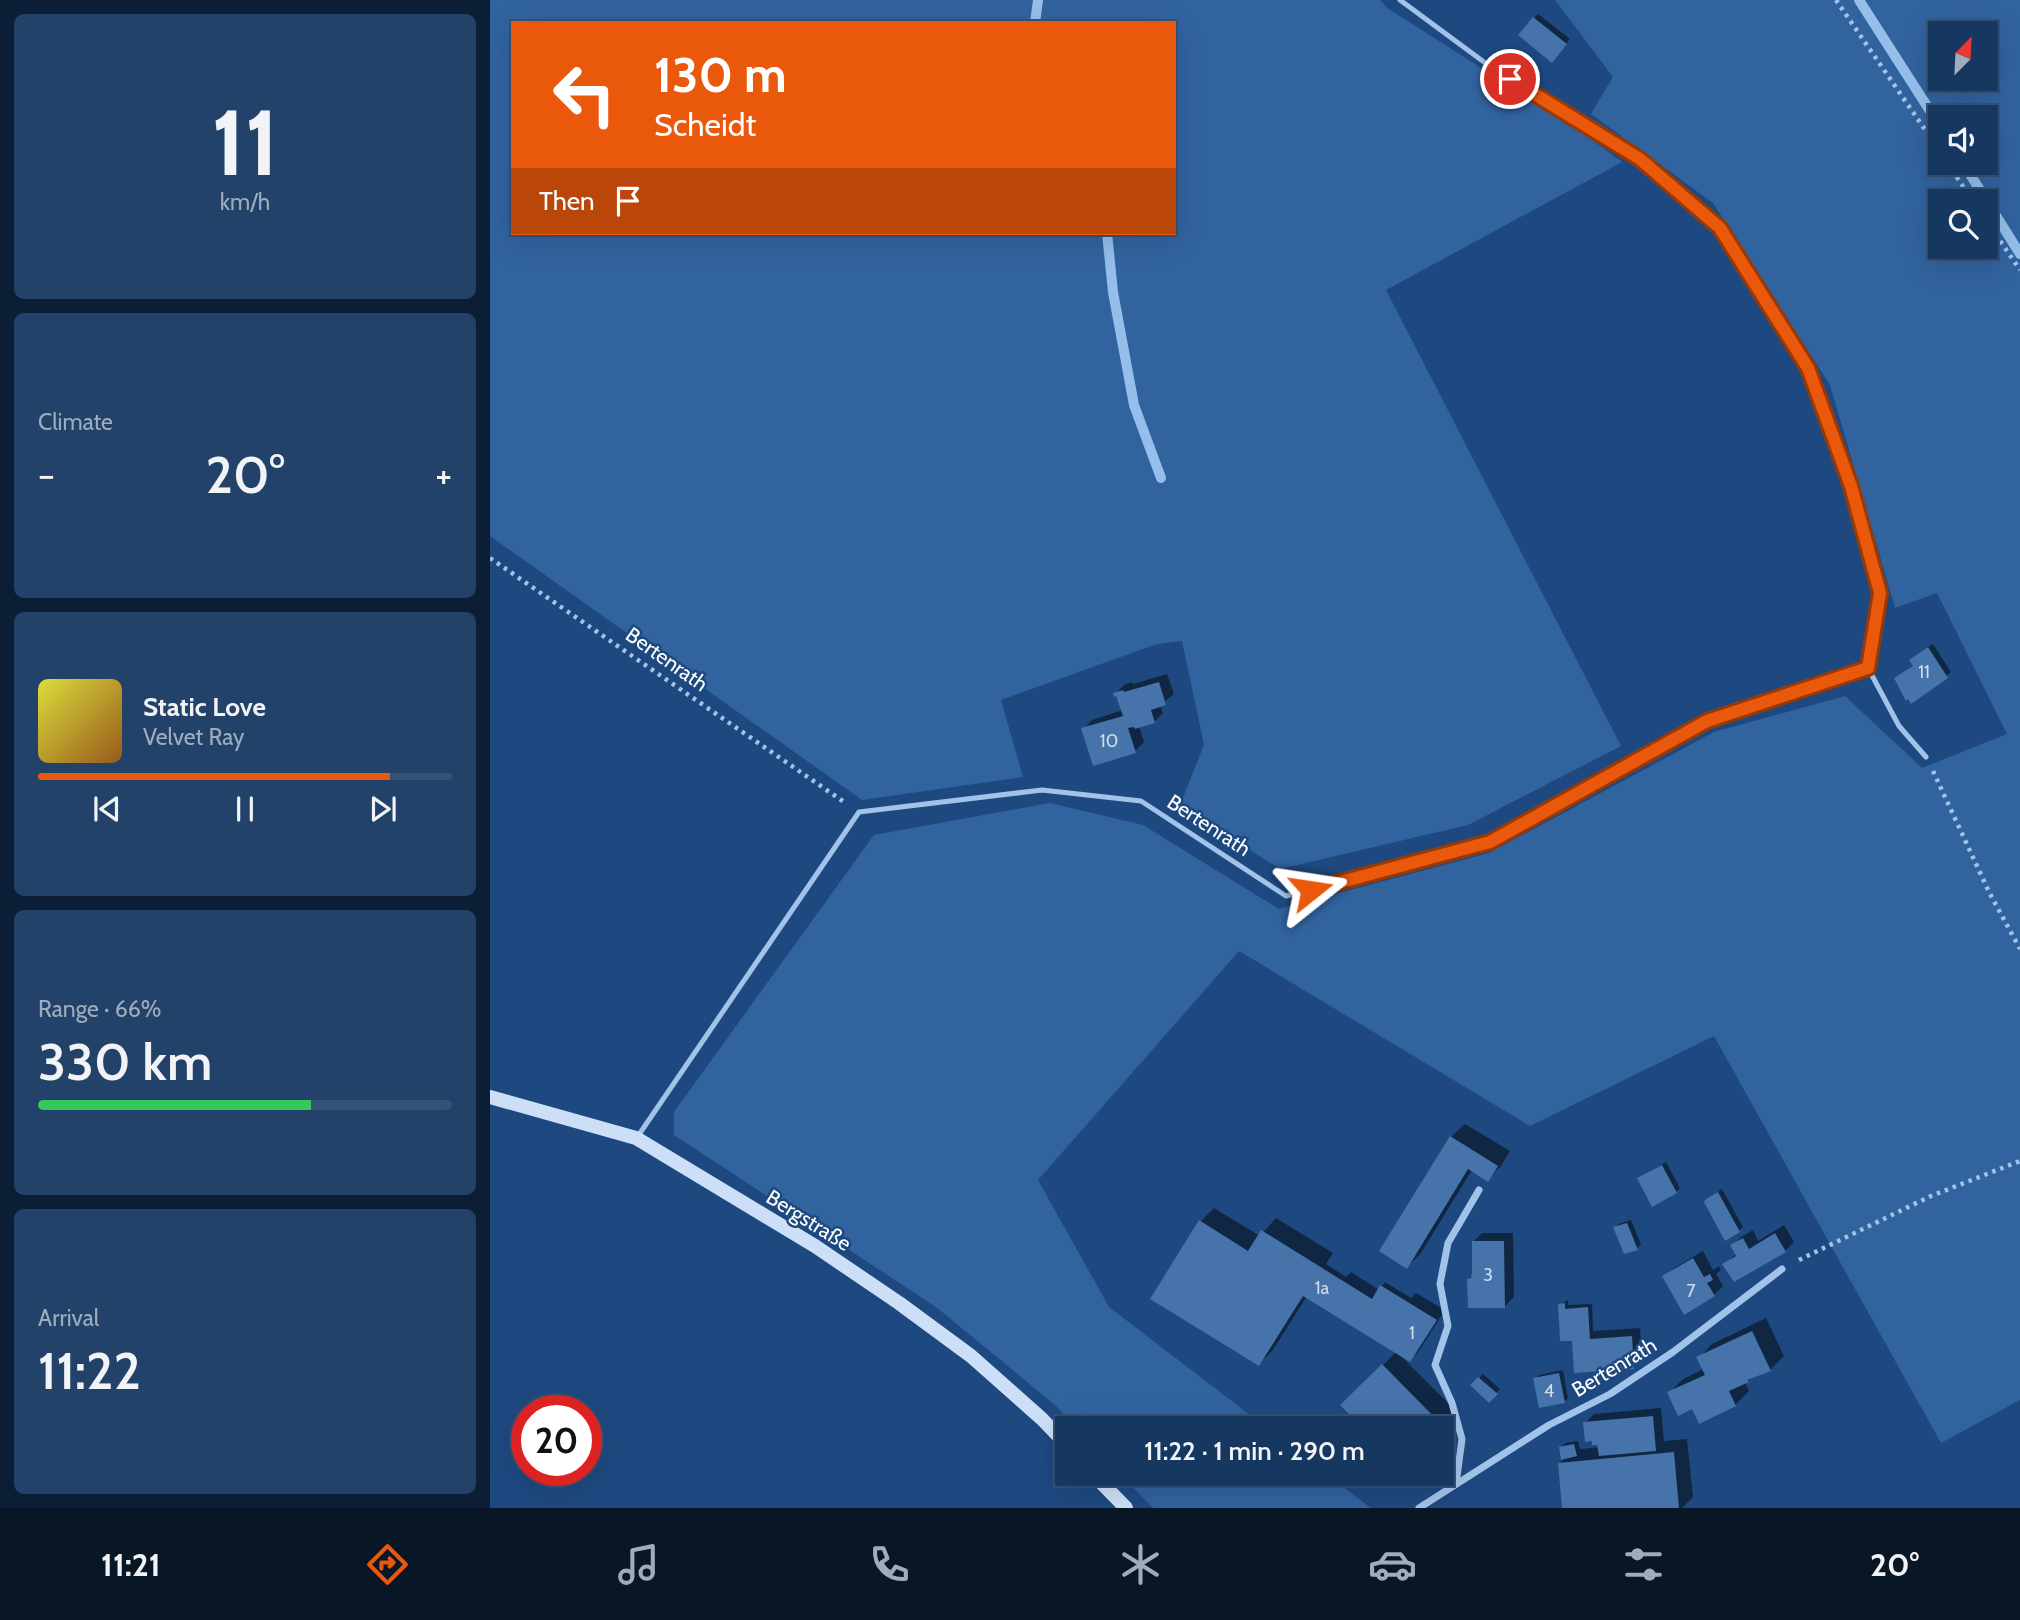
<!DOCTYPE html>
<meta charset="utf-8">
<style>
body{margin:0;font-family:Cabin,sans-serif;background:#234269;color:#f1f3f6;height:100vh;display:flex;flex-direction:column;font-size:26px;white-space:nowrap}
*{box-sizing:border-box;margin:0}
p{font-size:23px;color:#9eacbd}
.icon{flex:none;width:38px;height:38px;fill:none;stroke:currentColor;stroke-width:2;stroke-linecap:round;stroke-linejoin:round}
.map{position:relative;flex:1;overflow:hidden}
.sheet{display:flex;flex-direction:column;gap:14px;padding:14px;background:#0c1e35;width:490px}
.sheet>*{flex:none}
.hud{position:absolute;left:21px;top:21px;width:665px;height:214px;border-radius:0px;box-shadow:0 7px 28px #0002,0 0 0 2px #355175;background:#ea580c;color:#fff;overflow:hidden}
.needle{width:46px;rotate:24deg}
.fabs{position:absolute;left:1438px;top:21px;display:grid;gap:14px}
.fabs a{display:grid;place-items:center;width:70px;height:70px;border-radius:0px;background:#163760;box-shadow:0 7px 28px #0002,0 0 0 2px #355175;font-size:35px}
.speed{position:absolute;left:21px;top:1395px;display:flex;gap:14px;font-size:35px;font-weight:700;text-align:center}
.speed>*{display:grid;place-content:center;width:91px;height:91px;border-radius:50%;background:#163760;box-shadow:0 7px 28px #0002,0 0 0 2px #355175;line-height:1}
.speed .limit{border:10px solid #d22;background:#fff;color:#111}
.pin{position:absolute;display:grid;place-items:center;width:60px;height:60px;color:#fff;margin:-30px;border:4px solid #fff;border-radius:50%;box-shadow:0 2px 7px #0007}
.me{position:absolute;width:77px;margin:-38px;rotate:75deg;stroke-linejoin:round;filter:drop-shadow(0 0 5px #0008)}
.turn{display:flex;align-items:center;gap:24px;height:147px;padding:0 28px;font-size:32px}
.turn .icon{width:91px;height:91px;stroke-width:2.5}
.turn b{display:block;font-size:49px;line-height:60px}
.then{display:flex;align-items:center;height:66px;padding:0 28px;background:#0003;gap:14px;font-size:26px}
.big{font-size:52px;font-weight:600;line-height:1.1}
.sheet .tile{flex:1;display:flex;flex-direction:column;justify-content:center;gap:10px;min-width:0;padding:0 24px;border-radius:10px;background:#234269}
.sheet .dial{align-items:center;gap:0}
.dial b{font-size:91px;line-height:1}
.song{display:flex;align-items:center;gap:21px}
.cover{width:84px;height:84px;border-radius:10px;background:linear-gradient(135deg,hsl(60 70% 55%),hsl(30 70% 35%))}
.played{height:7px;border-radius:4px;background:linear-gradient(90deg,#ea580c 85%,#355175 85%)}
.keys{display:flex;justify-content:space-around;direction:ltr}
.heat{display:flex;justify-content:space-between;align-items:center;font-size:38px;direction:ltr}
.charge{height:10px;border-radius:5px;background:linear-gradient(90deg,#34c759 66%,#355175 0)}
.trip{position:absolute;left:565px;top:1416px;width:399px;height:70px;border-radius:0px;background:#163760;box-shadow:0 7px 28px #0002,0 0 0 2px #355175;font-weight:600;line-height:70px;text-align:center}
.tab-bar{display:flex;height:112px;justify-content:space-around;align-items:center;background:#091626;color:#9eacbd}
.tab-bar .icon{width:49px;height:49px}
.tab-bar .current{color:#ea580c}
.tab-bar b{font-size:32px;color:#f1f3f6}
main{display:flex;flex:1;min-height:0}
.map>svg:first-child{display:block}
.green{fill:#31639f;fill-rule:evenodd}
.shadow{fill:#0007}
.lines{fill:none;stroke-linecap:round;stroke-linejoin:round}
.stream{stroke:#95beea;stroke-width:10}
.building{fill:#4673aa}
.path{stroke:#a2c3e9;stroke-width:4.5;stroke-dasharray:3.5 5;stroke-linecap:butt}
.lane{stroke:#a2c3e9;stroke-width:5}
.street{stroke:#a2c3e9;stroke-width:7}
.secondary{stroke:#cddff7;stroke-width:14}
.route-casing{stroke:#983908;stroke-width:18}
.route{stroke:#ea580c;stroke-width:12}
.labels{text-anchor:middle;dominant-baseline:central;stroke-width:5;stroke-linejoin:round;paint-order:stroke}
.number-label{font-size:18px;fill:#d1dcea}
.street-label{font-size:21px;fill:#fff;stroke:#1e4980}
</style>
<main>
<section class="sheet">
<div class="tile dial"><b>11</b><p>km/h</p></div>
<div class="tile"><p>Climate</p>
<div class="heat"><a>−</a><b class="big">20°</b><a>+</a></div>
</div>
<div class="tile">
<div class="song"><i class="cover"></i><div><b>Static Love</b><p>Velvet Ray</p></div></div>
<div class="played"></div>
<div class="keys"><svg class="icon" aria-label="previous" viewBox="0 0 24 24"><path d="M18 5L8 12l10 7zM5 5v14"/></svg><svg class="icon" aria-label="pause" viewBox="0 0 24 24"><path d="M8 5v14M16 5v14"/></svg><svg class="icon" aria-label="next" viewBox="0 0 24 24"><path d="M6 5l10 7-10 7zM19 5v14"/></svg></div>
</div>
<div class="tile"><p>Range · 66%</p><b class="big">330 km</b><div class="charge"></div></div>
<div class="tile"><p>Arrival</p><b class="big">11:22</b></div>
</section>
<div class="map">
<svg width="1530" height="1508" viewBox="0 0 1530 1508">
<rect width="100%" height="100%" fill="#1e4980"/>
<path class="green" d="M 0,0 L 890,0 L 897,8 L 1090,131 L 1132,162 L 896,290 L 1131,746 L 978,825 L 790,869 L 690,805 L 714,745 L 692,641 L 667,644 L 511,700 L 533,777 L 372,800 L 0,536 ZM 23,23 L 684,23 L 684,233 L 23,233 Z
M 1065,0 L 1530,0 L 1530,1400 L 1451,1443 L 1224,1036 L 1040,1126 L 749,951 L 548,1180 L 619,1307 L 777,1428 L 587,1428 L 565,1405 L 446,1307 L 184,1135 L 184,1112 L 384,835 L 560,803 L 653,825 L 789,909 L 999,853 L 1224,732 L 1355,696 L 1432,768 L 1517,734 L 1447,593 L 1405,608 L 1340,385 L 1223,203 L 1101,114 L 1123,77 ZM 1451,33 L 1496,33 L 1496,79 L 1451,79 ZM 1451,117 L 1496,117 L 1496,163 L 1451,163 ZM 1451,201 L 1496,201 L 1496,247 L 1451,247 Z
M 630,1474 L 836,1474 L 881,1508 L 663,1508 Z"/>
<path class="shadow" d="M 1048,14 L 1080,39 L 1066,56 L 1044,18 Z
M 1443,644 L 1461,672 L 1421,701 L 1426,656 Z
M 677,674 L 684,694 L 670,705 L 673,713 L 664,722 L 649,726 L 654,742 L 645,751 L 593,729 L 602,720 L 633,710 L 627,694 L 625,694 L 634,685 L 642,682 L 643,684 Z
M 975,1124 L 1020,1151 L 1011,1166 L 998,1179 L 982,1170 L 931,1253 L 917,1267 L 961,1137 Z
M 1176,1162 L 1190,1188 L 1186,1192 L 1149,1178 Z
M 1232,1189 L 1253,1227 L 1249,1231 L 1217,1200 Z
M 724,1208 L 770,1236 L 786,1218 L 843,1253 L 836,1264 L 856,1277 L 861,1272 L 889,1290 L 895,1282 L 921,1298 L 926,1293 L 955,1310 L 929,1351 L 920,1360 L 911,1356 L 967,1412 L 950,1428 L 875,1428 L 853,1405 L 908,1350 L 817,1296 L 783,1350 L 769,1364 L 710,1222 Z
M 1141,1220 L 1151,1244 L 1147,1248 L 1135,1252 L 1125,1228 L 1129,1224 Z
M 1294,1225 L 1304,1242 L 1295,1251 L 1235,1264 L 1247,1253 L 1242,1246 L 1251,1237 L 1263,1230 L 1268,1241 Z
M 992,1233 L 1023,1233 L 1024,1297 L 1015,1306 L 979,1279 L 983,1275 L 983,1242 Z
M 1213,1251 L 1223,1270 L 1229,1266 L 1231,1270 L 1226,1274 L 1233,1286 L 1224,1295 L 1175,1277 L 1184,1268 Z
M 1078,1300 L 1078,1305 L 1102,1304 L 1103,1331 L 1150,1328 L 1152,1358 L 1143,1367 L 1084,1339 L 1069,1305 Z
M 1276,1318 L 1294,1356 L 1280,1370 L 1262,1377 L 1255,1382 L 1259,1391 L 1245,1405 L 1203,1406 L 1179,1393 L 1193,1379 L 1214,1369 L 1209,1358 L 1222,1344 Z
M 1073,1370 L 1078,1398 L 1074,1402 L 1045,1379 L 1049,1375 Z
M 993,1374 L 1010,1389 L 999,1401 L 983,1385 Z
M 1171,1408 L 1174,1441 L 1197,1439 L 1203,1497 L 1192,1508 L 1074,1508 L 1069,1464 L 1073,1460 L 1071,1448 L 1075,1443 L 1088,1441 L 1090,1449 L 1110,1447 L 1095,1423 L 1104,1414 Z
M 952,1435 L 959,1442 L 952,1448 Z"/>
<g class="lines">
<path class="stream" d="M 1369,0 L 1451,128
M 545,23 L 548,0
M 1473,163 L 1530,254
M 617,233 L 623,292 L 644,405 L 671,478"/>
</g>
<path class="building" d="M 1043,17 L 1077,44 L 1062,63 L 1028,35 Z
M 1438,647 L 1458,678 L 1421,704 L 1418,699 L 1416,701 L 1404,678 L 1423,666 L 1419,660 Z
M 669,682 L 676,705 L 661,710 L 665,723 L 645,729 L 644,727 L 638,728 L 646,753 L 603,766 L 591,728 L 633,716 L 626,696 L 624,697 L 623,693 L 633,690 L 634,692 Z
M 960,1136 L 1008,1166 L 998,1182 L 978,1169 L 917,1269 L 889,1251 Z
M 1172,1165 L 1187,1193 L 1162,1207 L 1147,1178 Z
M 1228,1192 L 1250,1232 L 1235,1241 L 1214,1202 L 1216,1199 Z
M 709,1220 L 758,1251 L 771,1230 L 882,1299 L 890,1285 L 947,1320 L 920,1362 L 813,1296 L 769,1366 L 660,1299 Z
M 1137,1223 L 1148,1250 L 1134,1254 L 1123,1227 Z
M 1285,1233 L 1296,1252 L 1244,1282 L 1232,1264 L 1246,1256 L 1240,1245 L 1253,1238 L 1259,1249 Z
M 982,1241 L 1014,1241 L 1015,1308 L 978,1308 L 977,1279 L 981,1278 L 982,1272 Z
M 1203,1258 L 1214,1277 L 1220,1274 L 1223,1280 L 1217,1283 L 1225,1296 L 1194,1315 L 1172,1276 Z
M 1075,1303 L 1075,1309 L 1098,1307 L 1100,1339 L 1142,1336 L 1144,1369 L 1084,1373 L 1082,1341 L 1070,1341 L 1068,1304 Z
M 1262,1331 L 1281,1371 L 1257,1380 L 1259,1382 L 1239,1391 L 1246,1406 L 1209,1424 L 1202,1409 L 1188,1416 L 1177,1392 L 1215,1375 L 1206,1357 Z
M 892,1364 L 954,1427 L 953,1428 L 873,1428 L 850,1405 Z
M 1069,1373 L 1075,1403 L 1049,1408 L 1043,1378 Z
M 988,1377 L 1008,1394 L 999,1403 L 980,1385 Z
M 1163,1416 L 1166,1451 L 1109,1456 L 1107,1445 L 1102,1445 L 1102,1441 L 1095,1442 L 1093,1422 Z
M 1084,1444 L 1087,1456 L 1071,1460 L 1069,1447 Z
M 1184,1452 L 1189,1508 L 1072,1508 L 1068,1463 Z"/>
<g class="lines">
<path class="path" d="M 1346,0 L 1451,153
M 1457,163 L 1483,201
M 1496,220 L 1530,270
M 0,558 L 354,802
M 1443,771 L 1499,892 L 1530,949
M 1309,1260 L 1441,1196 L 1530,1161"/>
<path class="lane" d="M 910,0 L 998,65 L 1150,159 L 1230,228 L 1318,368 L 1361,486 L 1390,593 L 1378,668
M 1378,668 L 1409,726 L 1436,757
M 148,1136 L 369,812 L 552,790 L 651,801 L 796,896 L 1000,842 L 1217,721 L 1378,668"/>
<path class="street" d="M 966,1484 L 972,1439 L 962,1403 L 945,1365 L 958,1326 L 950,1284 L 958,1243 L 989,1190
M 929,1508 L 1059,1425 L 1120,1394 L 1183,1352 L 1292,1269"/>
<path class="secondary" d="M 0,1097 L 146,1138 L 325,1246 L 409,1303 L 481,1356 L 552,1419 L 578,1446
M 603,1474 L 636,1508"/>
</g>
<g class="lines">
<defs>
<path id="route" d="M 821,890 L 1000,842 L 1217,721 L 1378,668 L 1390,593 L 1361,486 L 1318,368 L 1230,228 L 1150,159 L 1020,79"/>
</defs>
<use href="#route" class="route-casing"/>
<use href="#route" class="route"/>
</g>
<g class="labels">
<g class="number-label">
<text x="1434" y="672">11</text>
<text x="619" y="741">10</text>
<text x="998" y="1275">3</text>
<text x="832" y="1288">1a</text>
<text x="1201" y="1291">7</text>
<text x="922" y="1333">1</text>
<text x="1059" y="1391">4</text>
</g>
<g class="street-label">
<text transform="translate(177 659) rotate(35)">Bertenrath</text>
<text transform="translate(719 825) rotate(33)">Bertenrath</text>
<text transform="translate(319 1220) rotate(32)">Bergstraße</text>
<text transform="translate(1124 1367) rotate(-31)">Bertenrath</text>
</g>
</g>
</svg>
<div class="fabs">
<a><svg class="needle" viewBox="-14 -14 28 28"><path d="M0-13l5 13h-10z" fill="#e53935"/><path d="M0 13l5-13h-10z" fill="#9eacbd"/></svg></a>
<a><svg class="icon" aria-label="sound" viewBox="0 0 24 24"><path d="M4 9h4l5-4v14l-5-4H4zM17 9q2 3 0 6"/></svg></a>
<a><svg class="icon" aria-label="search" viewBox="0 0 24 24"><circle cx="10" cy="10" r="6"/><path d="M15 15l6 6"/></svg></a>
</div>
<div class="speed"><div class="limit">20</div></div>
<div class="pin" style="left:1020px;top:79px;background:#d93025"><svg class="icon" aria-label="arrive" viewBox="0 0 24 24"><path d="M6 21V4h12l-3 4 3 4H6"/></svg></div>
<svg class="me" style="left:821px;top:890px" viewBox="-20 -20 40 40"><path d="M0-17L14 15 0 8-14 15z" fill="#ea580c" stroke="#fff" stroke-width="4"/></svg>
<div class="trip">11:22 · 1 min · 290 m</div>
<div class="hud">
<div class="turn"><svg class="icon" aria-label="left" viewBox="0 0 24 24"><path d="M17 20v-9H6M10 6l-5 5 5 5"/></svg><div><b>130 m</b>Scheidt</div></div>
<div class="then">Then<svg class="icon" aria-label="arrive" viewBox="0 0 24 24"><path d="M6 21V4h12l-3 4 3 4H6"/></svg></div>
</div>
</div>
</main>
<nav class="tab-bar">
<b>11:21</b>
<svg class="icon current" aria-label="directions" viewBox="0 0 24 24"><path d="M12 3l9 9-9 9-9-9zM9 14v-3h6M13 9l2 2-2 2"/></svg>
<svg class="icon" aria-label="music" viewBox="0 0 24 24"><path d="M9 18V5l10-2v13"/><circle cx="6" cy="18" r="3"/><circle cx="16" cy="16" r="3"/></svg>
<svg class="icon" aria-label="phone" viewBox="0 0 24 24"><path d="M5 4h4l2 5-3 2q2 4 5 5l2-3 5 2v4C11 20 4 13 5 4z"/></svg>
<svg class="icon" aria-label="climate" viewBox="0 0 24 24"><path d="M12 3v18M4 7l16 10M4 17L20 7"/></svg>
<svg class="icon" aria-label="car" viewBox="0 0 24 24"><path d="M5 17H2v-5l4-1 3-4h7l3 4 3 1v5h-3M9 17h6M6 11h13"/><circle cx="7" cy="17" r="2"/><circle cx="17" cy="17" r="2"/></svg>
<svg class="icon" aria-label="filters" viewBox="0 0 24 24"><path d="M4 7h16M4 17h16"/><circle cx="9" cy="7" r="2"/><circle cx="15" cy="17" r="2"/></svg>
<b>20°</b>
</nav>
